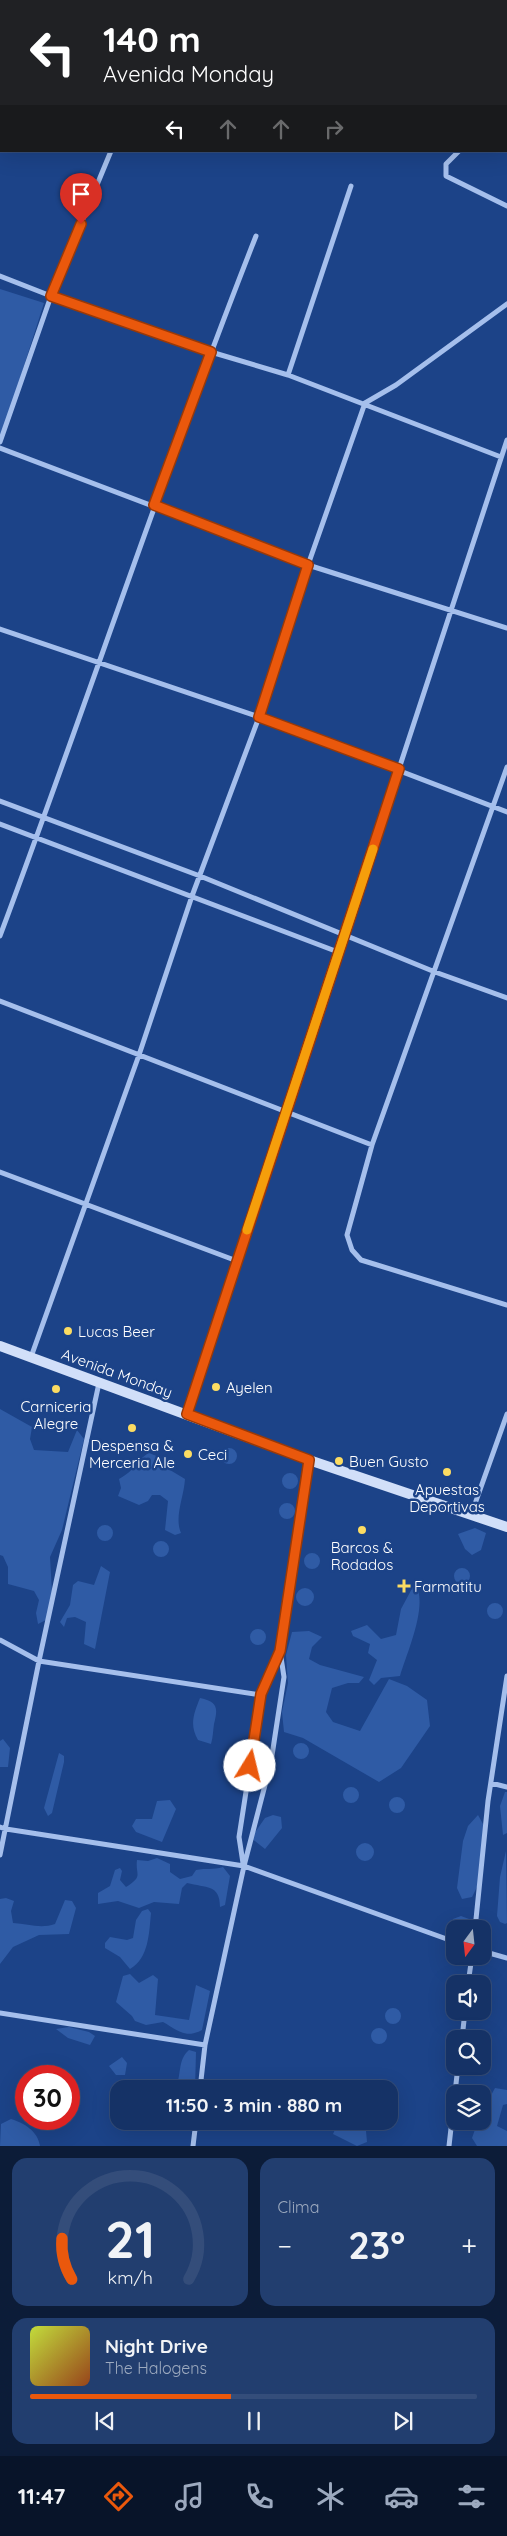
<!DOCTYPE html>
<html lang="es">
<meta charset="utf-8">
<style>
body{margin:0;font-family:Quicksand,sans-serif;background:#223e6f;color:#f1f3f6;height:100vh;display:flex;flex-direction:column;font-size:19px;white-space:nowrap}
*{box-sizing:border-box;margin:0}
p{font-size:16px;color:#9daabf}
.icon{flex:none;width:28px;height:28px;fill:none;stroke:currentColor;stroke-width:2;stroke-linecap:round;stroke-linejoin:round}
.map{position:relative;height:2146px;overflow:hidden}
.side{display:flex;flex-direction:column;gap:12px;padding:12px;background:#0c1c38;flex:1}
.side>*{flex:none}
.guide{position:absolute;left:0px;top:0px;width:508px;height:152px;box-shadow:0 5px 20px #0002,0 0 0 1px #344d7a;background:#202124;color:#fff;overflow:hidden}
.needle{width:32px;rotate:195deg}
.tools{position:absolute;left:446px;top:1920px;display:grid;gap:10px}
.tools a{display:grid;place-items:center;width:45px;height:45px;border-radius:10px;background:#153266;box-shadow:0 5px 20px #0002,0 0 0 1px #344d7a;font-size:25px}
.speed{position:absolute;left:15px;top:2065px;display:flex;gap:10px;font-size:25px;font-weight:700;text-align:center}
.speed>*{display:grid;place-content:center;width:65px;height:65px;border-radius:50%;background:#153266;box-shadow:0 5px 20px #0002,0 0 0 1px #344d7a;line-height:1}
.speed .limit{border:8px solid #d22;background:#fff;color:#111}
.pin{position:absolute;display:grid;place-items:center;width:42px;height:42px;color:#fff;margin:-51px -21px;border-radius:50% 50% 50% 0;rotate:-45deg;box-shadow:0 0 5px #0007}
.pin .icon{rotate:45deg}
.me{position:absolute;width:55px;margin:-28px;rotate:9deg;stroke-linejoin:round;filter:drop-shadow(0 0 4px #0008)}
.turn{display:flex;align-items:center;gap:18px;height:105px;padding:0 20px;font-size:22px}
.turn .icon{width:65px;height:65px;stroke-width:2.5}
.turn b{display:block;font-size:35px;line-height:42px}
.lanes{display:flex;align-items:center;height:48px;padding:0 20px;background:#0003;justify-content:center;gap:25px;direction:ltr}
.lanes .off{opacity:.35}
.big{font-size:38px;font-weight:700;line-height:1.1}
.side .card{flex:1;display:flex;flex-direction:column;justify-content:center;gap:8px;min-width:0;padding:0 18px;border-radius:15px;background:#223e6f}
.side .dial{align-items:center;gap:0}
.dial svg{height:130px;overflow:visible;fill:none;stroke:#344d7a;stroke-width:7;stroke-linecap:round;text-anchor:middle}
.dial text{fill:#f1f3f6;stroke:none}
.song{display:flex;align-items:center;gap:15px}
.cover{width:60px;height:60px;border-radius:8px;background:linear-gradient(135deg,hsl(70 70% 55%),hsl(20 70% 35%))}
.played{height:5px;border-radius:2px;background:linear-gradient(90deg,#ea580c 45%,#344d7a 45%)}
.keys{display:flex;justify-content:space-around;direction:ltr}
.heat{display:flex;justify-content:space-between;align-items:center;font-size:28px;direction:ltr}
.side .tiles{flex:1;display:grid;gap:12px;grid-template-columns:1fr 1fr}
.card:last-child{grid-column:span 2}
.trip{position:absolute;left:110px;top:2080px;width:288px;height:50px;border-radius:15px;background:#153266;box-shadow:0 5px 20px #0002,0 0 0 1px #344d7a;font-weight:700;line-height:50px;text-align:center}
.menu{display:flex;height:80px;justify-content:space-around;align-items:center;background:#081429;color:#9daabf}
.menu .icon{width:35px;height:35px}
.menu .active{color:#ea580c}
.menu b{font-size:22px;color:#f1f3f6}
.map>svg:first-child{display:block}
.green{fill:#2f5ba5}
.lines{fill:none;stroke-linecap:round;stroke-linejoin:round}
.minor{stroke:#a5bfec;stroke-width:5}
.secondary{stroke:#d1dff9;stroke-width:10}
.route-casing{stroke:#983908;stroke-width:12}
.route{stroke:#ea580c;stroke-width:9}
.slow{stroke:#f59e0b;stroke-width:9}
.poi-dot{fill:#fcdc62;stroke:#1c4388;stroke-width:2}
.labels{text-anchor:middle;dominant-baseline:central;stroke-width:5;stroke-linejoin:round;paint-order:stroke}
.poi-label{font-size:15px;fill:#fff;stroke:#1c4388;text-anchor:start}
.street-label{font-size:15px;fill:#fff;stroke:#1c4388}
</style>
<div class="map">
<svg width="507" height="2146" viewBox="0 0 507 2146">
<rect width="100%" height="100%" fill="#1c4388"/>
<path class="green" d="M 0,0 L 236,0 L 1,1 L 1,60 Z
M 0,289 L 44,303 L 0,441 Z
M 0,1409 L 32,1427 L 30,1439 L 34,1450 L 68,1452 L 77,1430 L 84,1439 L 62,1530 L 50,1557 L 52,1592 L 46,1620 L 38,1624 L 36,1613 L 39,1600 L 34,1591 L 8,1584 L 8,1567 L 3,1556 L 0,1555 Z
M221 1456a8 8 0 1 1 16 0a8 8 0 1 1-16 0Z
M 149,1453 L 169,1461 L 170,1470 L 185,1479 C 184,1497 174,1517 181,1533 L 175,1535 L 165,1530 L 168,1501 L 160,1495 L 152,1495 L 148,1501 L 139,1505 L 118,1496 L 121,1488 L 119,1479 C 136,1470 136,1460 149,1453 Z
M282 1481a8 8 0 1 1 16 0a8 8 0 1 1-16 0Z
M279 1511a8 8 0 1 1 16 0a8 8 0 1 1-16 0Z
M97 1533a8 8 0 1 1 16 0a8 8 0 1 1-16 0Z
M 475,1528 L 486,1533 L 481,1550 L 472,1555 L 465,1549 L 458,1534 Z
M153 1549a8 8 0 1 1 16 0a8 8 0 1 1-16 0Z
M304 1561a8 8 0 1 1 16 0a8 8 0 1 1-16 0Z
M 101,1566 L 110,1572 L 95,1649 L 84,1644 L 86,1622 L 75,1617 L 67,1618 L 64,1627 L 60,1622 L 70,1605 L 73,1585 L 78,1581 L 94,1585 Z
M454 1576a8 8 0 1 1 16 0a8 8 0 1 1-16 0Z
M 415,1583 C 429,1605 407,1652 400,1676 L 381,1678 L 374,1685 L 369,1680 L 377,1660 L 368,1653 L 370,1644 L 353,1636 L 351,1631 L 367,1625 L 381,1639 L 396,1635 L 401,1609 Z
M296 1597a9 9 0 1 1 18 0a9 9 0 1 1-18 0Z
M487 1611a8 8 0 1 1 16 0a8 8 0 1 1-16 0Z
M250 1637a8 8 0 1 1 16 0a8 8 0 1 1-16 0Z
M 309,1631 L 322,1637 L 312,1647 L 309,1659 L 320,1665 L 364,1677 L 359,1683 L 348,1683 L 332,1688 L 326,1712 L 333,1722 L 360,1731 L 389,1679 L 407,1686 L 427,1700 L 430,1726 L 401,1768 L 379,1782 L 303,1738 L 284,1732 L 282,1712 L 288,1683 L 286,1655 L 292,1632 Z
M 200,1698 C 218,1702 218,1708 214,1724 C 213,1731 213,1737 211,1744 L 198,1740 C 189,1725 194,1713 200,1698 Z
M 3,1739 L 10,1748 L 8,1767 L 0,1767 L 0,1741 Z
M293 1751a8 8 0 1 1 16 0a8 8 0 1 1-16 0Z
M 59,1753 L 64,1756 L 64,1762 L 52,1813 L 48,1816 L 44,1808 Z
M343 1795a8 8 0 1 1 16 0a8 8 0 1 1-16 0Z
M 505,1792 L 507,1792 L 507,1833 L 503,1835 L 500,1806 Z
M389 1805a8 8 0 1 1 16 0a8 8 0 1 1-16 0Z
M 170,1800 L 176,1809 L 162,1842 L 136,1832 L 132,1826 L 136,1819 L 152,1819 L 157,1801 Z
M 273,1815 L 281,1817 L 282,1828 L 265,1849 L 251,1838 L 265,1818 Z
M 478,1815 L 483,1824 L 482,1877 L 472,1897 L 462,1899 L 457,1888 L 463,1841 L 468,1826 Z
M356 1852a9 9 0 1 1 18 0a9 9 0 1 1-18 0Z
M 506,1851 L 507,1923 L 505,1924 L 500,1922 L 497,1916 L 500,1877 Z
M 157,1858 L 170,1864 L 170,1872 L 180,1879 L 192,1876 L 196,1870 C 206,1868 213,1870 223,1867 L 230,1876 L 225,1905 L 220,1907 C 220,1884 206,1888 187,1883 L 182,1888 L 179,1904 L 154,1902 L 139,1908 L 118,1901 L 98,1904 L 98,1893 L 110,1886 L 115,1870 L 120,1868 L 122,1871 L 120,1880 L 126,1887 C 144,1876 135,1875 137,1860 L 148,1861 Z
M 6,1898 L 14,1901 L 11,1911 L 13,1923 C 28,1924 41,1929 55,1924 L 65,1900 L 72,1901 L 76,1908 L 69,1934 L 39,1935 L 13,1947 L 0,1964 L 0,1899 Z
M 148,1909 L 151,1913 C 149,1933 149,1958 130,1969 L 120,1957 L 105,1948 L 105,1943 L 110,1937 L 127,1940 L 133,1938 L 136,1920 L 142,1911 Z
M 461,1916 L 469,1919 L 469,1929 L 453,1928 L 453,1919 Z
M 130,1974 L 139,1983 L 153,1975 L 158,1979 L 155,2015 L 189,2020 L 196,1985 L 210,1991 L 202,2030 C 186,2039 177,2030 163,2022 L 146,2025 L 135,2021 L 132,2016 L 116,2002 L 123,1976 Z
M385 2016a8 8 0 1 1 16 0a8 8 0 1 1-16 0Z
M 69,2027 L 89,2032 L 95,2036 L 90,2045 L 68,2038 L 56,2029 Z
M371 2036a8 8 0 1 1 16 0a8 8 0 1 1-16 0Z
M 189,2050 L 196,2052 L 195,2089 L 175,2089 C 182,2076 177,2060 189,2050 Z
M 122,2057 L 127,2063 L 125,2075 L 116,2075 L 109,2066 Z
M 495,2088 L 507,2090 L 507,2104 L 503,2105 L 497,2126 L 507,2131 L 507,2146 L 477,2146 L 472,2138 L 478,2121 L 482,2121 L 483,2110 Z
M 11,2119 C 24,2123 38,2131 40,2146 L 0,2146 L 1,2124 Z
M 339,2121 L 359,2121 L 366,2131 L 367,2142 L 357,2146 L 333,2134 Z"/>
<g class="lines">
<path class="minor" d="M 309,0 L 310,1
M 425,1 L 427,0
M 506,109 L 507,109
M 459,151 L 446,164 L 446,176 L 507,206
M 0,276 L 51,296 L 211,352 L 288,375 L 501,457
M 288,375 L 351,186
M 0,442 L 51,296 L 111,151
M 0,448 L 308,565 L 507,628
M 0,629 L 259,717 L 507,812
M 507,767 L 372,1145 L 347,1235 L 352,1250 L 361,1260 L 507,1305
M 0,801 L 200,876 L 435,972 L 507,998
M 0,824 L 338,952
M 0,936 C 87,703 165,467 256,236
M 0,1001 L 372,1145
M 0,1172 L 237,1261
M 31,1357 L 139,1055 L 192,896 L 259,717 L 308,565 L 365,403 L 396,385 L 507,304
M 187,1414 L 507,440
M 471,1515 L 507,1414
M 0,1640 L 39,1661 L 261,1695
M 491,1783 L 507,1787
M 0,1827 L 6,1829 L 244,1866 L 455,1942
M 0,1855 L 39,1661 L 99,1383
M 243,1863 L 239,1837 L 261,1695 L 280,1651 L 309,1460
M 475,1929 L 488,1801 L 507,1676
M 482,1951 L 507,1958
M 468,1984 L 472,1956
M 0,2013 L 205,2045
M 462,2039 L 465,2011
M 200,2089 L 205,2045 L 244,1866 L 271,1762 L 284,1677 L 280,1651
M 193,2146 L 196,2121
M 449,2146 L 458,2066"/>
<path class="secondary" d="M 0,1346 L 309,1460 L 507,1527"/>
</g>
<g class="lines">
<defs>
<path id="route" d="M 81,224 L 51,296 L 211,352 L 154,505 L 308,565 L 259,717 L 399,769 L 187,1414 L 309,1460 L 280,1651 L 261,1694 L 250,1766"/>
</defs>
<use href="#route" class="route-casing"/>
<use href="#route" class="route"/>
<path class="slow" d="M 247,1230 L 373,849"/>
</g>
<g class="poi-dot">
<circle cx="68" cy="1331" r="5"/>
<circle cx="216" cy="1387" r="5"/>
<circle cx="56" cy="1389" r="5"/>
<circle cx="132" cy="1428" r="5"/>
<circle cx="188" cy="1454" r="5"/>
<circle cx="339" cy="1461" r="5"/>
<circle cx="447" cy="1472" r="5"/>
<circle cx="362" cy="1530" r="5"/>
<path d="M401.5 1578.5h5v5h5v5h-5v5h-5v-5h-5v-5h5z"/>
</g>
<g class="labels">
<g class="poi-label">
<text x="78" y="1331">Lucas Beer</text>
<text x="226" y="1387">Ayelen</text>
<text x="56" y="1406" text-anchor="middle">Carniceria<tspan x="56" dy="17">Alegre</tspan></text>
<text x="132" y="1445" text-anchor="middle">Despensa &amp;<tspan x="132" dy="17">Merceria Ale</tspan></text>
<text x="198" y="1454">Ceci</text>
<text x="349" y="1461">Buen Gusto</text>
<text x="447" y="1489" text-anchor="middle">Apuestas<tspan x="447" dy="17">Deportivas</tspan></text>
<text x="362" y="1547" text-anchor="middle">Barcos &amp;<tspan x="362" dy="17">Rodados</tspan></text>
<text x="414" y="1586">Farmatitu</text>
</g>
<g class="street-label">
<text transform="translate(117 1373) rotate(20)">Avenida Monday</text>
</g>
</g>
</svg>
<div class="tools">
<a><svg class="needle" viewBox="-14 -14 28 28"><path d="M0-13l5 13h-10z" fill="#e53935"/><path d="M0 13l5-13h-10z" fill="#9daabf"/></svg></a>
<a><svg class="icon" aria-label="sound" viewBox="0 0 24 24"><path d="M4 9h4l5-4v14l-5-4H4zM17 9q2 3 0 6"/></svg></a>
<a><svg class="icon" aria-label="search" viewBox="0 0 24 24"><circle cx="10" cy="10" r="6"/><path d="M15 15l6 6"/></svg></a>
<a><svg class="icon" aria-label="layers" viewBox="0 0 24 24"><path d="M12 4l9 5-9 5-9-5zM3 14l9 5 9-5"/></svg></a>
</div>
<div class="speed"><div class="limit">30</div></div>
<div class="pin" style="left:81px;top:224px;background:#d93025"><svg class="icon" aria-label="arrive" viewBox="0 0 24 24"><path d="M6 21V4h12l-3 4 3 4H6"/></svg></div>
<svg class="me" style="left:250px;top:1766px" viewBox="-20 -20 40 40"><circle r="19" fill="#fff"/><path d="M0-13L10 11 0 6-10 11z" fill="#ea580c"/></svg>
<div class="trip">11:50 · 3 min · 880 m</div>
<div class="guide">
<div class="turn"><svg class="icon" aria-label="left" viewBox="0 0 24 24"><path d="M17 20v-9H6M10 6l-5 5 5 5"/></svg><div><b>140 m</b>Avenida Monday</div></div>
<div class="lanes"><svg class="icon" aria-label="left" viewBox="0 0 24 24"><path d="M17 20v-9H6M10 6l-5 5 5 5"/></svg><svg class="icon off" aria-label="ahead" viewBox="0 0 24 24"><path d="M12 20V5M6 11l6-6 6 6"/></svg><svg class="icon off" aria-label="ahead" viewBox="0 0 24 24"><path d="M12 20V5M6 11l6-6 6 6"/></svg><svg class="icon off" aria-label="right" viewBox="0 0 24 24"><path d="M7 20v-9h11M14 6l5 5-5 5"/></svg></div>
</div>
</div>
<section class="side">
<div class="tiles">
<div class="card dial"><svg viewBox="0 0 100 80">
<path d="M14 69A42 42 0 1 1 86 69"/>
<path d="M14 69A42 42 0 0 1 8 44" stroke="#ea580c"/>
<text x="50" y="56" font-size="32" font-weight="700">21</text>
<text x="50" y="72" font-size="11">km/h</text>
</svg></div>
<div class="card"><p>Clima</p>
<div class="heat"><a>−</a><b class="big">23°</b><a>+</a></div>
</div>
<div class="card">
<div class="song"><i class="cover"></i><div><b>Night Drive</b><p>The Halogens</p></div></div>
<div class="played"></div>
<div class="keys"><svg class="icon" aria-label="previous" viewBox="0 0 24 24"><path d="M18 5L8 12l10 7zM5 5v14"/></svg><svg class="icon" aria-label="pause" viewBox="0 0 24 24"><path d="M8 5v14M16 5v14"/></svg><svg class="icon" aria-label="next" viewBox="0 0 24 24"><path d="M6 5l10 7-10 7zM19 5v14"/></svg></div>
</div>
</div>
</section>
<nav class="menu">
<b>11:47</b>
<svg class="icon active" aria-label="directions" viewBox="0 0 24 24"><path d="M12 3l9 9-9 9-9-9zM9 14v-3h6M13 9l2 2-2 2"/></svg>
<svg class="icon" aria-label="music" viewBox="0 0 24 24"><path d="M9 18V5l10-2v13"/><circle cx="6" cy="18" r="3"/><circle cx="16" cy="16" r="3"/></svg>
<svg class="icon" aria-label="phone" viewBox="0 0 24 24"><path d="M5 4h4l2 5-3 2q2 4 5 5l2-3 5 2v4C11 20 4 13 5 4z"/></svg>
<svg class="icon" aria-label="climate" viewBox="0 0 24 24"><path d="M12 3v18M4 7l16 10M4 17L20 7"/></svg>
<svg class="icon" aria-label="car" viewBox="0 0 24 24"><path d="M5 17H2v-5l4-1 3-4h7l3 4 3 1v5h-3M9 17h6M6 11h13"/><circle cx="7" cy="17" r="2"/><circle cx="17" cy="17" r="2"/></svg>
<svg class="icon" aria-label="filters" viewBox="0 0 24 24"><path d="M4 7h16M4 17h16"/><circle cx="9" cy="7" r="2"/><circle cx="15" cy="17" r="2"/></svg>
</nav>
